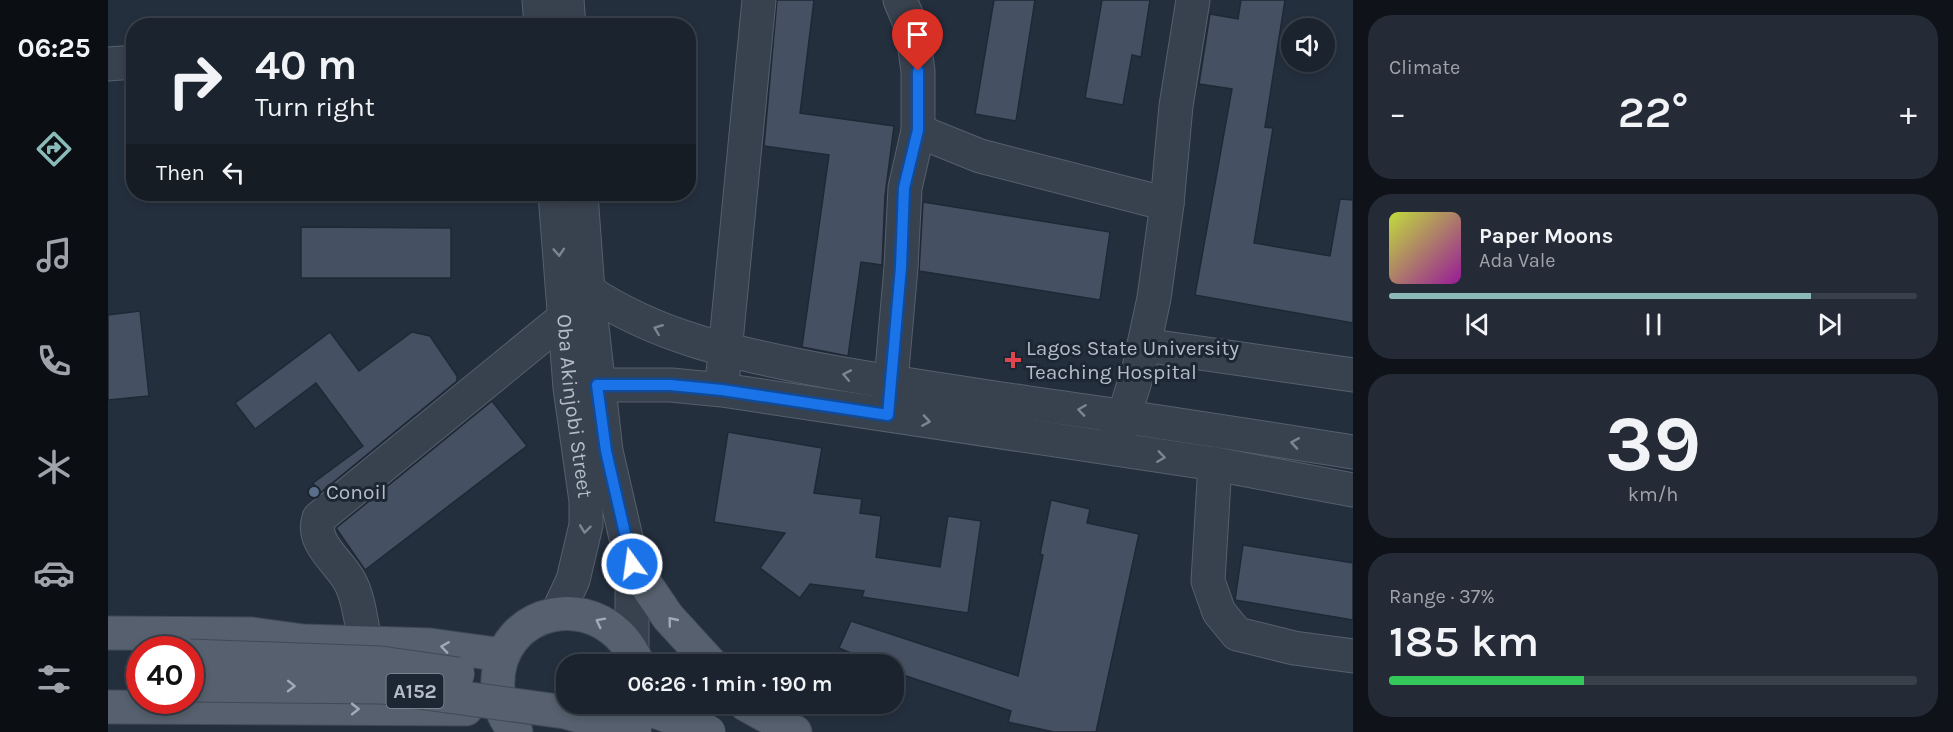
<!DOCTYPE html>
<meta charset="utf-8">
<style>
body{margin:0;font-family:Karla,sans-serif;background:#242b36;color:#f1f3f6;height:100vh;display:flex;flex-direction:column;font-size:22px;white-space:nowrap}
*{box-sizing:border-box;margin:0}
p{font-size:20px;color:#a0a4aa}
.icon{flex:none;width:33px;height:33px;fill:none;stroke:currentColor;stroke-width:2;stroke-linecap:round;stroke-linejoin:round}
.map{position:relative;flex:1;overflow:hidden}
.panel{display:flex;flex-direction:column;gap:15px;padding:15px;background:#0f1319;width:600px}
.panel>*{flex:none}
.hud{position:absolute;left:18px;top:18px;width:570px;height:183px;border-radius:24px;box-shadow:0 3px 9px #0003,0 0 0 2px #39404a;background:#1b232e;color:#f1f3f6;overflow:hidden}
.controls{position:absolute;left:1173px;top:18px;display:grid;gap:12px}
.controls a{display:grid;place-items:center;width:54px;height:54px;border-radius:50%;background:#1b232e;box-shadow:0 3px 9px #0003,0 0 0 2px #39404a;font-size:30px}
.speed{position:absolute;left:18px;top:636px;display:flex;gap:12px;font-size:30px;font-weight:700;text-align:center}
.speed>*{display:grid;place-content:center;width:78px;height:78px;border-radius:50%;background:#1b232e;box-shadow:0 3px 9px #0003,0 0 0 2px #39404a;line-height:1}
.speed .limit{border:9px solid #d22;background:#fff;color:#111}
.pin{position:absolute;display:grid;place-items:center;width:51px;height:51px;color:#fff;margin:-62px -26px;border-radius:50% 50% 50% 0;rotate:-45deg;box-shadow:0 0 6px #0007}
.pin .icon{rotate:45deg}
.me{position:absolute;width:66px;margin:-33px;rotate:346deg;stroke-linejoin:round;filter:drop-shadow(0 0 4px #0008)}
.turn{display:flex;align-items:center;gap:21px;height:126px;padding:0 30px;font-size:27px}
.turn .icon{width:78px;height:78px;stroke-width:2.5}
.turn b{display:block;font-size:42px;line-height:51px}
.then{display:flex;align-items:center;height:57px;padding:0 30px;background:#0003;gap:12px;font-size:22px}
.big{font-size:45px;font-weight:600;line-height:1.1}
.panel .card{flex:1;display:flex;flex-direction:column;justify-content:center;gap:9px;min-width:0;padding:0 21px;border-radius:24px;background:#242b36}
.panel .dial{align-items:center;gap:0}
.dial b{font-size:78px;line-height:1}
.song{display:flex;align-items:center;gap:18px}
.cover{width:72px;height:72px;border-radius:9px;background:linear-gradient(135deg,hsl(70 70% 55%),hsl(300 70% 35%))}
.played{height:6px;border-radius:3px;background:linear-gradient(90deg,#8bbbb9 80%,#39404a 80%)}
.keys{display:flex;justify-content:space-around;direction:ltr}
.heat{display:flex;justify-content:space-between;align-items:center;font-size:33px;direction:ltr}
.charge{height:9px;border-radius:4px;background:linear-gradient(90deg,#34c759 37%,#39404a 0)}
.trip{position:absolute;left:448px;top:654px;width:348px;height:60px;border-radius:24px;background:#1b232e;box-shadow:0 3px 9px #0003,0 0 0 2px #39404a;font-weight:600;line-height:60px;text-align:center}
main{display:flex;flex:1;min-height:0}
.tabs{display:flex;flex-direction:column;width:108px;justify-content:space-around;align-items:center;background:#0b0e12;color:#a0a4aa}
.tabs .icon{width:42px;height:42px}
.tabs .on{color:#8bbbb9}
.tabs b{font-size:27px;color:#f1f3f6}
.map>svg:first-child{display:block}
.building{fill:#455162;stroke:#1f2835;stroke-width:1.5}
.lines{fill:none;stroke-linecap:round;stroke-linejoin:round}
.minor-casing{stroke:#565f6c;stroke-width:35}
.major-casing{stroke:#414a57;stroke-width:35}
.minor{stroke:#38414e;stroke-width:33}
.major{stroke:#56606e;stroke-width:33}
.major-bridge-casing{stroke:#414a57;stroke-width:35;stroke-linecap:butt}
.major-bridge{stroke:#56606e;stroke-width:33}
.oneway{stroke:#7c8592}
.oneway2{stroke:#a1aab7}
.route-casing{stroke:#114b97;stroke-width:15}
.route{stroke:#1a73e8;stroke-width:10}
.health-dot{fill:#e0444e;stroke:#1d2633;stroke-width:2}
.service-dot{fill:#5c6f8a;stroke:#1d2633;stroke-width:2}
.labels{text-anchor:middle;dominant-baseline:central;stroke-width:6;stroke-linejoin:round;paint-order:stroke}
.shield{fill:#1d2633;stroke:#878f9c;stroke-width:1.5}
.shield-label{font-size:20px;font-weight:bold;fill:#b4bcc9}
.poi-label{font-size:21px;fill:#b4bcc9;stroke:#1d2633;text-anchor:start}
.street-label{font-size:21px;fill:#b4bcc9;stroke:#1d2633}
</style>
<main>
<nav class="tabs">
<b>06:25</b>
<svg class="icon on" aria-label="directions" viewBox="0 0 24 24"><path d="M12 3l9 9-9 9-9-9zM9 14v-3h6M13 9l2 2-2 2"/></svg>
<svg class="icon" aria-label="music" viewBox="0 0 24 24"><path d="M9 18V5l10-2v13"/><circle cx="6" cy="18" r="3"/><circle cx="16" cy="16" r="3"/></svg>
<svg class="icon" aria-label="phone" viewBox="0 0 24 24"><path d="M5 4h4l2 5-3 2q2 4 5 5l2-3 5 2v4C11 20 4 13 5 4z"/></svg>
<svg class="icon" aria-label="climate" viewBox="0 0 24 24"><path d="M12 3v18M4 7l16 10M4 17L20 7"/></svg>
<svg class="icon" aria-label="car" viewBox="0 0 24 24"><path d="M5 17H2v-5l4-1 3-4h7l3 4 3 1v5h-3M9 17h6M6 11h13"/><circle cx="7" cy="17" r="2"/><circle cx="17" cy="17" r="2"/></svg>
<svg class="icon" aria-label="filters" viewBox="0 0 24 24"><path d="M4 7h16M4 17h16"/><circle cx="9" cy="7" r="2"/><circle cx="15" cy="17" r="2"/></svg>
</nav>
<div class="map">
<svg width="1245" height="732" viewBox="0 0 1245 732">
<rect width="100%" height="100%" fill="#242f3e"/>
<path class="building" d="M 669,0 L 706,0 L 692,113 L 786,126 L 777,196 L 774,265 L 753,262 L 740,356 L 694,347 L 721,155 L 656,146 Z
M 886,0 L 927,0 L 908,121 L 867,114 Z
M 994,0 L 1042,0 L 1033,57 L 1024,55 L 1015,105 L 977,98 Z
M 1133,0 L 1177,0 L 1157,127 L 1165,128 L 1146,243 L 1222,256 L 1232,199 L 1245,200 L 1245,323 L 1087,295 L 1124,89 L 1091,84 L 1102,14 L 1130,19 Z
M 815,202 L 1002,232 L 992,300 L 811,271 Z
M 193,227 L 343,228 L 343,278 L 193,278 Z
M 32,311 L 41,396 L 0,400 L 0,315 Z
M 222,332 L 251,371 L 304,332 L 322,336 L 349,376 L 349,381 L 212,493 L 205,483 L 255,446 L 208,383 L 147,429 L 127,403 Z
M 384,401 L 419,446 L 257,570 L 228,528 Z
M 620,432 L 714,448 L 706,493 L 754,499 L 752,513 L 773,516 L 768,557 L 832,567 L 840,516 L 873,521 L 860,613 L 754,597 L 756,591 L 702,584 L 692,598 L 652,568 L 677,533 L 606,522 Z
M 943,500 L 982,509 L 979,523 L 1031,534 L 988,732 L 946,732 L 900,722 L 903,711 L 786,672 L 786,664 L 768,664 L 731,648 L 743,621 L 910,676 L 935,555 L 932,554 Z
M 1135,545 L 1245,563 L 1245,620 L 1127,600 Z"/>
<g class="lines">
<defs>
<g id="minor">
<path d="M 431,0 L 433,26"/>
<path d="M 459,0 L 461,26"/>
<path d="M 0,64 L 26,62"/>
<path d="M 810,131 L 872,156 L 1059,204 L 1046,298 L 1031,368 L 1010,435"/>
<path id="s1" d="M 447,194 L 462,388 L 478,501 L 478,525 L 465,580 L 449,614"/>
<path d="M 473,194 L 480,291 L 498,451 L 524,564 L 524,651"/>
<path d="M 1059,204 L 1068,106 L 1085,0"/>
<path d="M 480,291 C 550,337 621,352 702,368 C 775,382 848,392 921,403 C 1030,418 1137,435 1245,452"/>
<path d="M 1036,345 L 1245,375"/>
<path d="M 615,373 L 651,0"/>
<path d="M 489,385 L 563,385 L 614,390 L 1107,464 L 1245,490"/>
<path d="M 781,404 L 793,267 L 797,188 L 810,131 L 810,71 L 804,28 L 792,0"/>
<path d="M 1107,464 L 1100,581 L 1111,612 L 1129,634 L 1186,648 L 1245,656"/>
<path d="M 257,641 C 253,623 251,598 242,582 C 232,562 202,543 211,518 L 456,318"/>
</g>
<path id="major" d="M 524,564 L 560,617 L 603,664
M 0,633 L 144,634 L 195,641 L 322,645 L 395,655
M 637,704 L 687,732
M 0,707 L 358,709
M 408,732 C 396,719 392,708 390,691 C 384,605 496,583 530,664"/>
</defs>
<use href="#minor" class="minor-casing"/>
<use href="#major" class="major-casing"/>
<use href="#minor" class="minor"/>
<use href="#major" class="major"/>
<defs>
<path id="major-bridge" d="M 82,656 L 273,663 L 350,674
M 82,685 L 274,687 L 457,712 L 527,732
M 516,704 L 552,713 L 601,732"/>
</defs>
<use href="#major-bridge" class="major-bridge-casing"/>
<use href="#major-bridge" class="major-bridge"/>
</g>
<defs><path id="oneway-chevron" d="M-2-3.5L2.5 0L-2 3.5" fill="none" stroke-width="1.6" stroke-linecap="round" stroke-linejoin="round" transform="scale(1.5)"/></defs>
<g class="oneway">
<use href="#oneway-chevron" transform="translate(451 252) rotate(86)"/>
<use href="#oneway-chevron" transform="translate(550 329) rotate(-158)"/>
<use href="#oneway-chevron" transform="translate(739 375) rotate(-169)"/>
<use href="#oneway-chevron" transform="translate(974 410) rotate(-172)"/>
<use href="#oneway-chevron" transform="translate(818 421) rotate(9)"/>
<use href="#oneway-chevron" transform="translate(1187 443) rotate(-171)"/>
<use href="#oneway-chevron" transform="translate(1053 457) rotate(8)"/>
<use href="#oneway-chevron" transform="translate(477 529) rotate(97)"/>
</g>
<g class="oneway2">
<use href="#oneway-chevron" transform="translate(564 621) rotate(-129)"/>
<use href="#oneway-chevron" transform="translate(492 622) rotate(-153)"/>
<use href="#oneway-chevron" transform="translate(337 647) rotate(-172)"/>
<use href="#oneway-chevron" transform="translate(183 686) rotate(1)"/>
<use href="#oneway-chevron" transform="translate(247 709)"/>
</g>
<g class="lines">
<defs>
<path id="route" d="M 524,564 L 498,451 L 489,385 L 562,385 L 614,390 L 780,415 L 793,267 L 796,188 L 810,130 L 810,71"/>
</defs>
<use href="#route" class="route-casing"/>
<use href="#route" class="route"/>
</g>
<path class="health-dot" d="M902 351h6v6h6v6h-6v6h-6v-6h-6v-6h6z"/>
<circle class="service-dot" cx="206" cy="492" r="6"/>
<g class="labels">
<rect class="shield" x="278.5" y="674" width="57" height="34" rx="4.5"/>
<g class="shield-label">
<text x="307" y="691">A152</text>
</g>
<g class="poi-label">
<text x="918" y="348">Lagos State University<tspan x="918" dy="24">Teaching Hospital</tspan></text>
<text x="218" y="492">Conoil</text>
</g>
<g class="street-label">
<text stroke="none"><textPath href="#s1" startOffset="213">Oba Akinjobi Street</textPath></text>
</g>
</g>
</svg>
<div class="controls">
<a><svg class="icon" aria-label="sound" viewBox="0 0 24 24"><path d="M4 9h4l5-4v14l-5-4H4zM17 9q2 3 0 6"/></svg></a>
</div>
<div class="speed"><div class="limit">40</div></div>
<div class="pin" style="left:810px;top:71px;background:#d93025"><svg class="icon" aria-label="arrive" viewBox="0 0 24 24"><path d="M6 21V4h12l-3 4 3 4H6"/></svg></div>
<svg class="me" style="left:524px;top:564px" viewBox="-20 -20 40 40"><circle r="17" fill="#1a73e8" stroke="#fff" stroke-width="3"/><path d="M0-11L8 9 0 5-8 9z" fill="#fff"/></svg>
<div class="trip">06:26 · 1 min · 190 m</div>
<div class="hud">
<div class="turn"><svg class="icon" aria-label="right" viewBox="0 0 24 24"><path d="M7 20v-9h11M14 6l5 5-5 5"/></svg><div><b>40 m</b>Turn right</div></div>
<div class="then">Then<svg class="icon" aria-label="left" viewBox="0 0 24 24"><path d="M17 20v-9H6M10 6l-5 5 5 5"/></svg></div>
</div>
</div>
<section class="panel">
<div class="card"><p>Climate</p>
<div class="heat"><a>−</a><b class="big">22°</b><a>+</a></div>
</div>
<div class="card">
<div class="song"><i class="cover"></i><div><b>Paper Moons</b><p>Ada Vale</p></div></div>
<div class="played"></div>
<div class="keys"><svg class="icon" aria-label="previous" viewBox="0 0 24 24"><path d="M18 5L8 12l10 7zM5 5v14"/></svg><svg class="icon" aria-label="pause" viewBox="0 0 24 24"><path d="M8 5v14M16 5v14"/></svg><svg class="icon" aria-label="next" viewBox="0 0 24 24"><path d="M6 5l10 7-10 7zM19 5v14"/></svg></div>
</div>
<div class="card dial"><b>39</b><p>km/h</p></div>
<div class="card"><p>Range · 37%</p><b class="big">185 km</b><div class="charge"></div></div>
</section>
</main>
